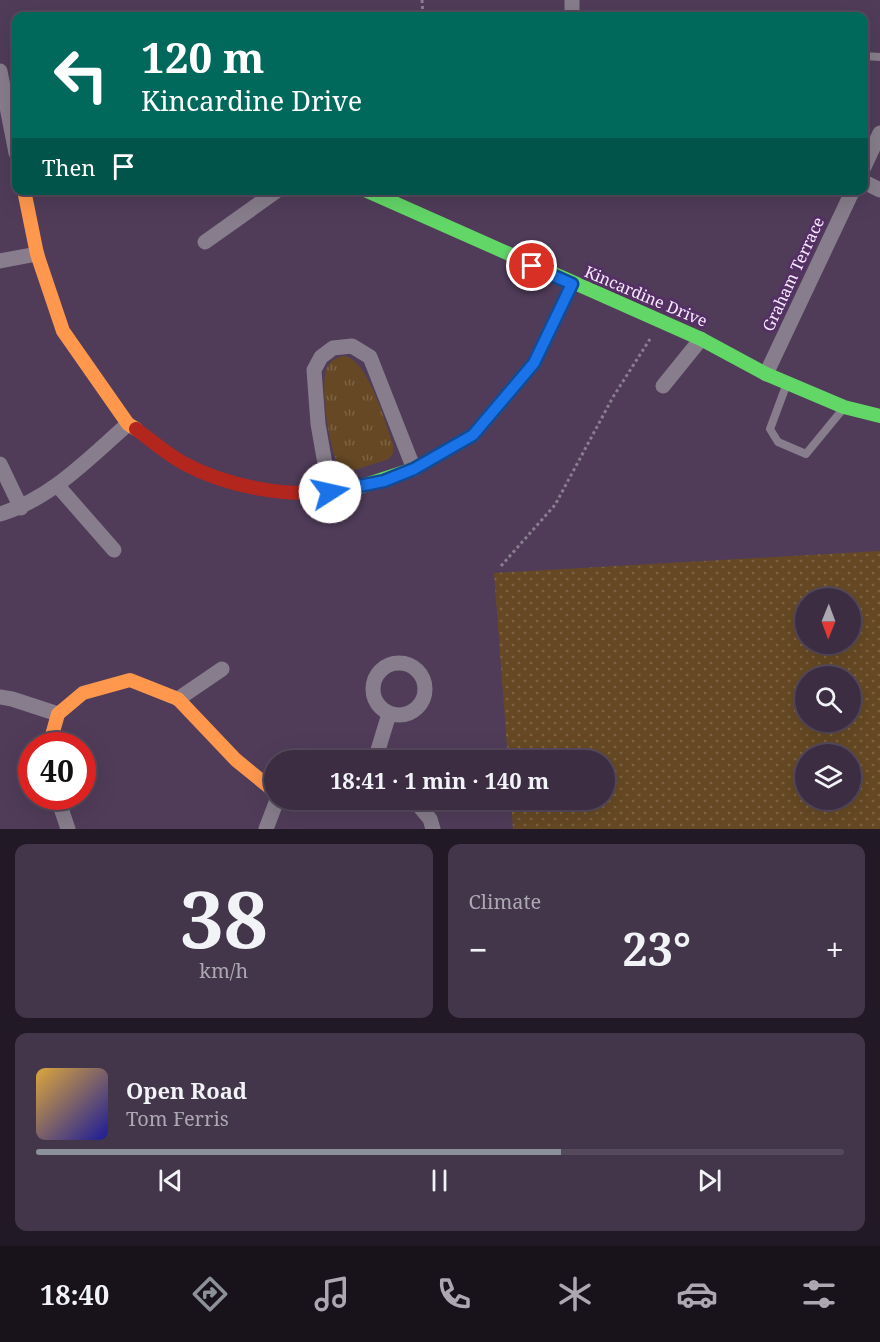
<!DOCTYPE html>
<meta charset="utf-8">
<style>
body{margin:0;font-family:"Noto Serif",serif;background:#43354a;color:#f1f3f6;height:100vh;display:flex;flex-direction:column;font-size:22px;white-space:nowrap}
*{box-sizing:border-box;margin:0}
p{font-size:20px;color:#aca8b2}
.icon{flex:none;width:33px;height:33px;fill:none;stroke:currentColor;stroke-width:2;stroke-linecap:round;stroke-linejoin:round}
.map{position:relative;height:829px;overflow:hidden}
.drawer{display:flex;flex-direction:column;gap:15px;padding:15px;background:#211925;flex:1}
.drawer>*{flex:none}
.top-card{position:absolute;left:12px;top:12px;width:856px;height:183px;border-radius:12px;box-shadow:0 6px 24px #0002,0 0 0 2px #55495c;background:#00695c;color:#fff;overflow:hidden}
.needle{width:39px;rotate:181deg}
.buttons{position:absolute;left:795px;top:588px;display:grid;gap:12px}
.buttons a{display:grid;place-items:center;width:66px;height:66px;border-radius:50%;background:#3c2d43;box-shadow:0 6px 24px #0002,0 0 0 2px #55495c;font-size:30px}
.speed{position:absolute;left:18px;top:732px;display:flex;gap:12px;font-size:30px;font-weight:700;text-align:center}
.speed>*{display:grid;place-content:center;width:78px;height:78px;border-radius:50%;background:#3c2d43;box-shadow:0 6px 24px #0002,0 0 0 2px #55495c;line-height:1}
.speed .limit{border:9px solid #d22;background:#fff;color:#111}
.pin{position:absolute;display:grid;place-items:center;width:51px;height:51px;color:#fff;margin:-26px;border:3px solid #fff;border-radius:50%;box-shadow:0 2px 6px #0007}
.me{position:absolute;width:66px;margin:-33px;rotate:80deg;stroke-linejoin:round;filter:drop-shadow(0 0 4px #0008)}
.turn{display:flex;align-items:center;gap:21px;height:126px;padding:0 30px;font-size:27px}
.turn .icon{width:78px;height:78px;stroke-width:2.5}
.turn b{display:block;font-size:42px;line-height:51px}
.then{display:flex;align-items:center;height:57px;padding:0 30px;background:#0003;gap:12px;font-size:22px}
.big{font-size:45px;font-weight:700;line-height:1.1}
.drawer .tile{flex:1;display:flex;flex-direction:column;justify-content:center;gap:9px;min-width:0;padding:0 21px;border-radius:12px;background:#43354a}
.drawer .dial{align-items:center;gap:0}
.dial b{font-size:78px;line-height:1}
.song{display:flex;align-items:center;gap:18px}
.cover{width:72px;height:72px;border-radius:9px;background:linear-gradient(135deg,hsl(40 70% 55%),hsl(240 70% 35%))}
.played{height:6px;border-radius:3px;background:linear-gradient(90deg,#8c9099 65%,#55495c 65%)}
.keys{display:flex;justify-content:space-around;direction:ltr}
.heat{display:flex;justify-content:space-between;align-items:center;font-size:33px;direction:ltr}
.drawer .tiles{flex:1;display:grid;gap:15px;grid-template-columns:1fr 1fr}
.tile:last-child{grid-column:span 2}
.trip{position:absolute;left:264px;top:750px;width:351px;height:60px;border-radius:30px;background:#3c2d43;box-shadow:0 6px 24px #0002,0 0 0 2px #55495c;font-weight:700;line-height:60px;text-align:center}
.tabs{display:flex;height:96px;justify-content:space-around;align-items:center;background:#18121b;color:#aca8b2}
.tabs .icon{width:42px;height:42px}
.tabs .on{color:#8c9099}
.tabs b{font-size:27px;color:#f1f3f6}
.map>svg:first-child{display:block}
.grass{fill:url(#grass-tufts)}
.park{fill:url(#park-dots);fill-rule:evenodd}
.lines{fill:none;stroke-linecap:round;stroke-linejoin:round}
.path{stroke:#897e8f;stroke-width:3;stroke-dasharray:3 3;stroke-linecap:butt}
.lane{stroke:#877d8c;stroke-width:8}
.street{stroke:#877d8c;stroke-width:15}
.fast{stroke:#63d668;stroke-width:14}
.slow{stroke:#ff974d;stroke-width:14}
.jam{stroke:#b3261e;stroke-width:14}
.route-casing{stroke:#114b97;stroke-width:15}
.route{stroke:#1a73e8;stroke-width:10}
.labels{text-anchor:middle;dominant-baseline:central;stroke-width:6;stroke-linejoin:round;paint-order:stroke}
.street-label{font-size:16px;fill:#f7eafe;stroke:#553065}
</style>
<div class="map">
<svg width="880" height="829" viewBox="0 0 880 829">
<defs>
<pattern id="grass-tufts" width="24" height="20" patternUnits="userSpaceOnUse" patternTransform="scale(1.5)"><rect width="24" height="20" fill="#664924"/><path d="M3 7l-1-3M5 7V3M7 7l1-3M15 17l-1-3M17 17v-4M19 17l1-3" fill="none" stroke="#7d6345"/></pattern>
<pattern id="park-dots" width="8" height="8" patternUnits="userSpaceOnUse" patternTransform="scale(1.5)"><rect width="8" height="8" fill="#664924"/><path d="M2 2h.1M6 6h.1" fill="none" stroke="#7d6345" stroke-width="1.8" stroke-linecap="round"/></pattern>
</defs>
<rect width="100%" height="100%" fill="#503c59"/>
<path class="grass" d="M 345,356 C 368,361 385,422 393,444 L 393,453 L 389,459 L 348,472 L 341,470 C 330,454 319,386 327,368 C 330,360 337,357 345,356 Z"/>
<path class="park" d="M 880,551 L 880,829 L 513,829 L 511,800 L 604,800 L 604,760 L 508,760 L 494,573 ZM 806,598 L 850,598 L 850,644 L 806,644 ZM 806,676 L 850,676 L 850,722 L 806,722 ZM 806,754 L 850,754 L 850,800 L 806,800 Z"/>
<g class="lines">
<path class="path" d="M 422,0 L 423,16
M 501,566 L 555,505 L 613,397 L 650,339"/>
<path class="lane" d="M 864,56 L 880,57
M 786,386 L 770,429 L 778,442 L 806,454 L 843,409"/>
<path class="street" d="M 572,0 L 572,16
M 0,71 L 16,153
M 864,167 L 880,133
M 864,182 L 880,190
M 205,242 L 278,190
M 0,261 L 37,254
M 766,374 L 853,190
M 663,386 L 701,339
M 0,464 L 21,508
M 57,485 L 114,550
M 330,492 L 318,424 L 314,370 L 321,357 L 333,348 L 352,346 L 370,357 L 414,469
M 0,514 C 51,499 89,458 128,424
M373 689a26 26 0 1 1 52 0a26 26 0 1 1-52 0Z
M 0,697 L 12,699 L 58,714
M 178,699 L 222,669
M 375,760 L 389,714
M 57,796 L 68,829
M 414,800 L 430,819 L 433,829
M 266,829 L 277,800"/>
<path class="fast" d="M 365,190 L 701,339 L 766,374 L 844,407 L 880,416
M 333,491 L 362,486 L 414,469 L 473,435 L 534,363 L 572,284"/>
<path class="slow" d="M 24,190 L 37,254 L 63,331 L 128,424 L 136,429
M 49,746 L 58,714 L 83,693 L 130,680 L 178,699 L 236,760 L 274,791"/>
<path class="jam" d="M 136,429 C 152,441 168,455 185,464 C 226,486 287,498 333,491"/>
</g>
<g class="lines">
<defs>
<path id="route" d="M 330,492 L 384,481 L 414,469 L 473,435 L 534,363 L 572,284 L 532,266"/>
</defs>
<use href="#route" class="route-casing"/>
<use href="#route" class="route"/>
</g>
<g class="labels">
<g class="street-label">
<text transform="translate(793 274) rotate(-65)">Graham Terrace</text>
<text transform="translate(646 296) rotate(23)">Kincardine Drive</text>
</g>
</g>
</svg>
<div class="buttons">
<a><svg class="needle" viewBox="-14 -14 28 28"><path d="M0-13l5 13h-10z" fill="#e53935"/><path d="M0 13l5-13h-10z" fill="#aca8b2"/></svg></a>
<a><svg class="icon" aria-label="search" viewBox="0 0 24 24"><circle cx="10" cy="10" r="6"/><path d="M15 15l6 6"/></svg></a>
<a><svg class="icon" aria-label="layers" viewBox="0 0 24 24"><path d="M12 4l9 5-9 5-9-5zM3 14l9 5 9-5"/></svg></a>
</div>
<div class="speed"><div class="limit">40</div></div>
<div class="pin" style="left:532px;top:266px;background:#d93025"><svg class="icon" aria-label="arrive" viewBox="0 0 24 24"><path d="M6 21V4h12l-3 4 3 4H6"/></svg></div>
<svg class="me" style="left:330px;top:492px" viewBox="-20 -20 40 40"><circle r="19" fill="#fff"/><path d="M0-13L10 11 0 6-10 11z" fill="#1a73e8"/></svg>
<div class="trip">18:41 · 1 min · 140 m</div>
<div class="top-card">
<div class="turn"><svg class="icon" aria-label="left" viewBox="0 0 24 24"><path d="M17 20v-9H6M10 6l-5 5 5 5"/></svg><div><b>120 m</b>Kincardine Drive</div></div>
<div class="then">Then<svg class="icon" aria-label="arrive" viewBox="0 0 24 24"><path d="M6 21V4h12l-3 4 3 4H6"/></svg></div>
</div>
</div>
<section class="drawer">
<div class="tiles">
<div class="tile dial"><b>38</b><p>km/h</p></div>
<div class="tile"><p>Climate</p>
<div class="heat"><a>−</a><b class="big">23°</b><a>+</a></div>
</div>
<div class="tile">
<div class="song"><i class="cover"></i><div><b>Open Road</b><p>Tom Ferris</p></div></div>
<div class="played"></div>
<div class="keys"><svg class="icon" aria-label="previous" viewBox="0 0 24 24"><path d="M18 5L8 12l10 7zM5 5v14"/></svg><svg class="icon" aria-label="pause" viewBox="0 0 24 24"><path d="M8 5v14M16 5v14"/></svg><svg class="icon" aria-label="next" viewBox="0 0 24 24"><path d="M6 5l10 7-10 7zM19 5v14"/></svg></div>
</div>
</div>
</section>
<nav class="tabs">
<b>18:40</b>
<svg class="icon on" aria-label="directions" viewBox="0 0 24 24"><path d="M12 3l9 9-9 9-9-9zM9 14v-3h6M13 9l2 2-2 2"/></svg>
<svg class="icon" aria-label="music" viewBox="0 0 24 24"><path d="M9 18V5l10-2v13"/><circle cx="6" cy="18" r="3"/><circle cx="16" cy="16" r="3"/></svg>
<svg class="icon" aria-label="phone" viewBox="0 0 24 24"><path d="M5 4h4l2 5-3 2q2 4 5 5l2-3 5 2v4C11 20 4 13 5 4z"/></svg>
<svg class="icon" aria-label="climate" viewBox="0 0 24 24"><path d="M12 3v18M4 7l16 10M4 17L20 7"/></svg>
<svg class="icon" aria-label="car" viewBox="0 0 24 24"><path d="M5 17H2v-5l4-1 3-4h7l3 4 3 1v5h-3M9 17h6M6 11h13"/><circle cx="7" cy="17" r="2"/><circle cx="17" cy="17" r="2"/></svg>
<svg class="icon" aria-label="filters" viewBox="0 0 24 24"><path d="M4 7h16M4 17h16"/><circle cx="9" cy="7" r="2"/><circle cx="15" cy="17" r="2"/></svg>
</nav>
